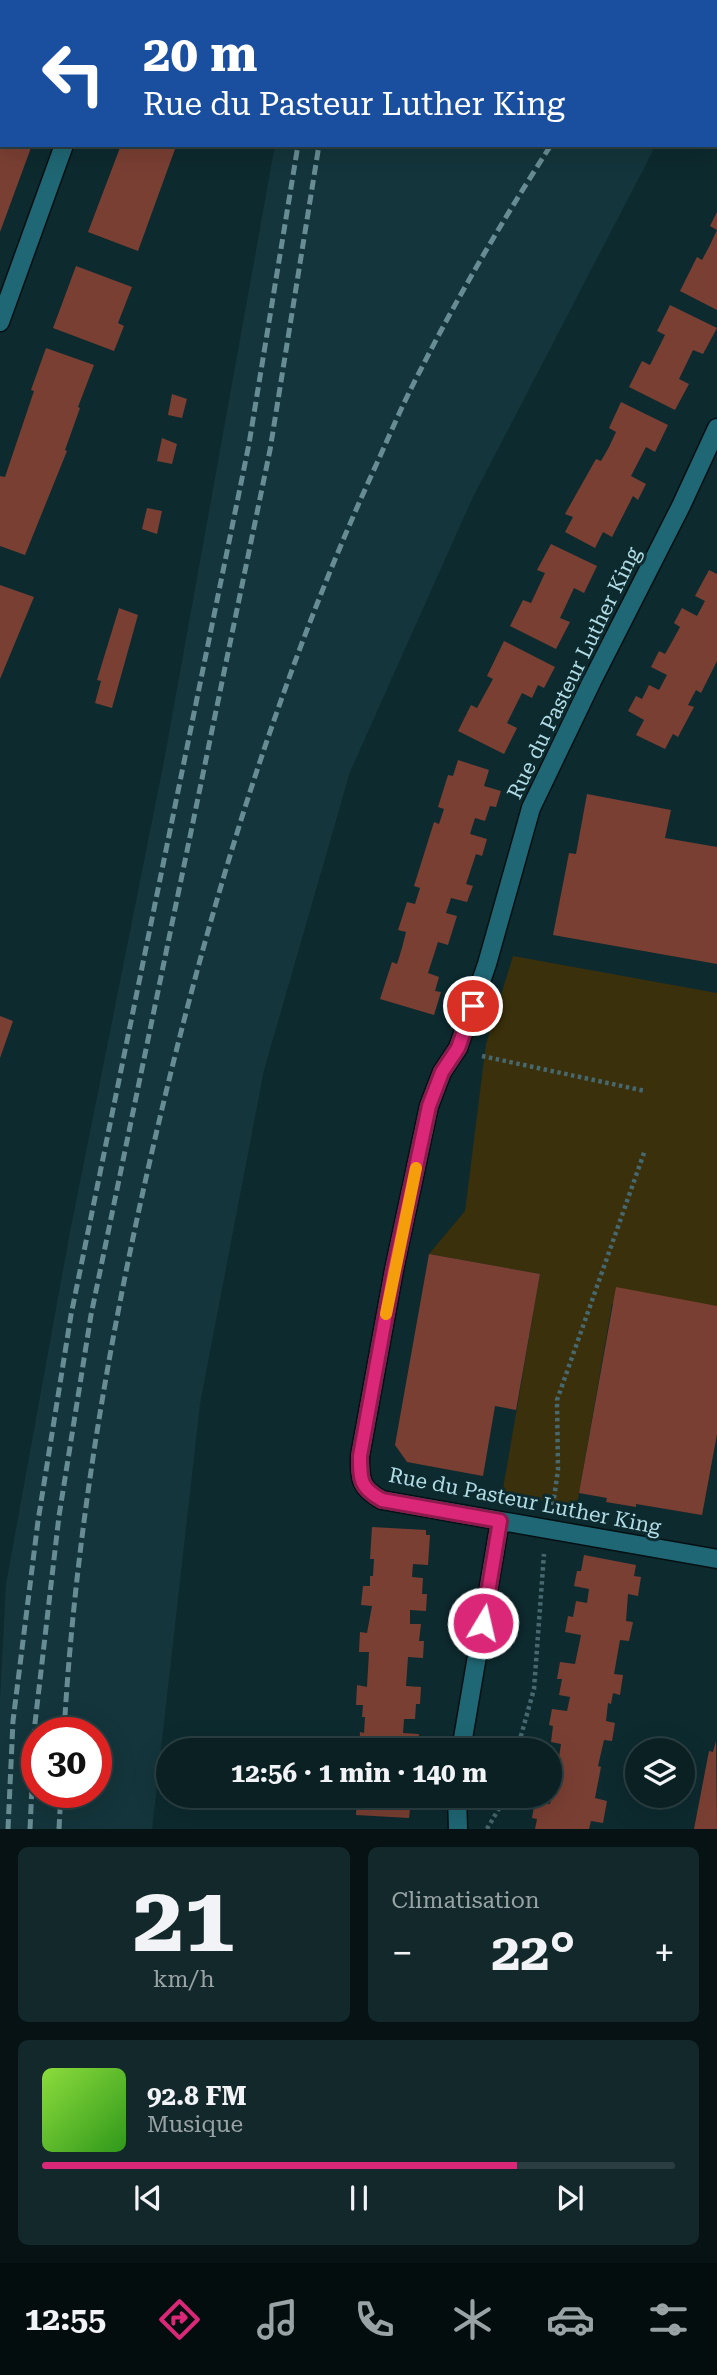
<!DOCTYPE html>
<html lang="fr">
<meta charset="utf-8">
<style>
body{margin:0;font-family:"Roboto Serif",serif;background:#13282b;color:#f1f3f6;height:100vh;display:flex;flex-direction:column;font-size:26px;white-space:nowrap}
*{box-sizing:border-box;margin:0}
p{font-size:23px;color:#99a3a6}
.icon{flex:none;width:38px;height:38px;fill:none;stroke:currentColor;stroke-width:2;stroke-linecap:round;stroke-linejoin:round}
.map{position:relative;height:1829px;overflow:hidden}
.panel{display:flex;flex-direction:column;gap:18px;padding:18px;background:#061213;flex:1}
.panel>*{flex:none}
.banner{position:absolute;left:0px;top:0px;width:718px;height:147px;box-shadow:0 7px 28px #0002,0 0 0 2px #2a3e41;background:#1a4fa0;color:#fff;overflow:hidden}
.fabs{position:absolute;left:625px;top:1738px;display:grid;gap:14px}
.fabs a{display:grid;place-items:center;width:70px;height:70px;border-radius:50%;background:#0a2023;box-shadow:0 7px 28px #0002,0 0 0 2px #2a3e41;font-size:35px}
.speed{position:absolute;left:21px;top:1717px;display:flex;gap:14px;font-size:35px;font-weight:700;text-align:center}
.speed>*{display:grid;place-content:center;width:91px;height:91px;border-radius:50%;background:#0a2023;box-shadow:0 7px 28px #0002,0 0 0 2px #2a3e41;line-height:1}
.speed .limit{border:10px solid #d22;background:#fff;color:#111}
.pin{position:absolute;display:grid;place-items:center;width:60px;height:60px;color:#fff;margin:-30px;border:4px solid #fff;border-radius:50%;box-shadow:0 2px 7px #0007}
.me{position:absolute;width:77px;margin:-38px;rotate:9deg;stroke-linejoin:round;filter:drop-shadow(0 0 5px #0008)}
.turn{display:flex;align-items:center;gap:24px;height:147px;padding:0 28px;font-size:32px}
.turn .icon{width:91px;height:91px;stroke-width:2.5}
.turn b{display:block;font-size:49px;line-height:60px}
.big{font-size:52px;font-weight:700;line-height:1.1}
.panel .tile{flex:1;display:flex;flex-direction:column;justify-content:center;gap:10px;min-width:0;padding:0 24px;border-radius:10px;background:#13282b}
.panel .dial{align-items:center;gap:0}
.dial b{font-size:91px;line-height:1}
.song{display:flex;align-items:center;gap:21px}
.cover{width:84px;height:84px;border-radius:10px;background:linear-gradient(135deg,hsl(90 70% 55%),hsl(110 70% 35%))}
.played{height:7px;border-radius:4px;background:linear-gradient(90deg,#db2777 75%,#2a3e41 75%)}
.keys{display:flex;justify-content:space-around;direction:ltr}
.heat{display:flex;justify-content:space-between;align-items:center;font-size:38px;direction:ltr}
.panel .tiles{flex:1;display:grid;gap:18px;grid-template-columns:1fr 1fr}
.tile:last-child{grid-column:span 2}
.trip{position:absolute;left:156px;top:1738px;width:406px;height:70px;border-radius:35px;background:#0a2023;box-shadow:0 7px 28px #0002,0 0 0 2px #2a3e41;font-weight:700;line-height:70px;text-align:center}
.tab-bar{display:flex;height:112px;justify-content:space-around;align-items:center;background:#040d0e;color:#99a3a6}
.tab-bar .icon{width:49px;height:49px}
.tab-bar .active{color:#db2777}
.tab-bar b{font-size:32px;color:#f1f3f6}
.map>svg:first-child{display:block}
.built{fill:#13353b;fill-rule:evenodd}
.green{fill:#3a300b}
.building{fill:#7a3f33}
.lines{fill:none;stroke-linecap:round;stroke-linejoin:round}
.minor-casing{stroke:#051013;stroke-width:21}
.path{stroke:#46686e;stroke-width:4.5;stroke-dasharray:3.5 3.5;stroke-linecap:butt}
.minor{stroke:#1f6774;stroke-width:18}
.rail{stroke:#688c93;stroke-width:5;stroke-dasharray:10 5;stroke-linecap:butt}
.route-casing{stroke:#8e194d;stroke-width:18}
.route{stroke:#db2777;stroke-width:12}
.slow{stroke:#f59e0b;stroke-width:12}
.labels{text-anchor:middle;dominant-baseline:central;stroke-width:6;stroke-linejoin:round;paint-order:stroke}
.street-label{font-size:21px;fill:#b2dce5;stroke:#0d2a2f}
</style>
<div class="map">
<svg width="717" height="1829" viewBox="0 0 717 1829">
<rect width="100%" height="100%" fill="#0d2a2f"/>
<path class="built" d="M 406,0 L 601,0 L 406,2 Z
M 275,145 L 656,145 L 472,499 L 350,772 L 264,1070 L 200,1404 L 152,1829 L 0,1829 L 0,1698 L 6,1584 L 69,1237 L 164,761 ZM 37,1732 L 96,1732 L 96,1792 L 37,1792 Z"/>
<path class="green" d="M 513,956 L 717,993 L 717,1434 L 702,1515 L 675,1510 L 709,1322 L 612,1304 L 577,1505 L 502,1495 L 540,1274 L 429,1254 L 465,1211 L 486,1044 Z"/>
<path class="building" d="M 0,145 L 32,145 L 0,232 Z
M 121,145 L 164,145 L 175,149 L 138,251 L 88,232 Z
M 717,212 L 717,310 L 680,291 L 697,257 L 702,260 L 710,245 L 717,230 L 710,226 Z
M 76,266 L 132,287 L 118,323 L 124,326 L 114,351 L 53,328 Z
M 670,305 L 717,328 L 703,354 L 693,350 L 679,379 L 689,384 L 675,410 L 629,387 L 642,361 L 650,365 L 665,335 L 657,331 Z
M 46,348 L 94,365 L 78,407 L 80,408 L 65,450 L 67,451 L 25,555 L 0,546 L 0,476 L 5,477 L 34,391 L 31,390 Z
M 172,394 L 187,399 L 182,418 L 168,415 Z
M 621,402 L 668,425 L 655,452 L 646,447 L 631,476 L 646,484 L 638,500 L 633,496 L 612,537 L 603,532 L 595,548 L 565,532 L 573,517 L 565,514 L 596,459 L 601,461 L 609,447 L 616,432 L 609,428 Z
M 162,438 L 177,444 L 172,464 L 157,461 Z
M 147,508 L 162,511 L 157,534 L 142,529 Z
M 551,544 L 597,566 L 584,593 L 574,588 L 560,618 L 570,622 L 556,649 L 510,626 L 523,600 L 531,603 L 545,573 L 537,570 Z
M 709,570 L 717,574 L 717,661 L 701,693 L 696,690 L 688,705 L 694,707 L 678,737 L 673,734 L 665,749 L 636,735 L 644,720 L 628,711 L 636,696 L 642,699 L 649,685 L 659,690 L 667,675 L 651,667 L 659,651 L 665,654 L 673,640 L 680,627 L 674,623 L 682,608 L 697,616 L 705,601 L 695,596 Z
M 0,585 L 34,597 L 0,679 Z
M 119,608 L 138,615 L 112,708 L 95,703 L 101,681 L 97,680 Z
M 504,641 L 555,667 L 544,688 L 538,685 L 532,698 L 522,693 L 507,723 L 517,728 L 504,754 L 458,731 L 471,705 L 477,708 L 493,679 L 487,676 Z
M 458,760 L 489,770 L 484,786 L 501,791 L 496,807 L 490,806 L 485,821 L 475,818 L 470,834 L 487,839 L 482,856 L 476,854 L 466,884 L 473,886 L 467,902 L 451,898 L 446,913 L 457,916 L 448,945 L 438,942 L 428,973 L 439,977 L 435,991 L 441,992 L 434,1015 L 380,999 L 392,962 L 397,964 L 402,948 L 406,932 L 398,930 L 407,902 L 415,904 L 420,888 L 414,886 L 434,822 L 439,824 L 444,809 L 438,807 L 448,775 L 453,776 Z
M 587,794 L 671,810 L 665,838 L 717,847 L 717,964 L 553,935 L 569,853 L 576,854 Z
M 0,1016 L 13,1021 L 0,1058 Z
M 429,1254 L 540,1274 L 516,1410 L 495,1406 L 483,1476 L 407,1462 L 395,1445 Z
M 616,1287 L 717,1306 L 717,1434 L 702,1515 L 636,1504 L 636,1507 L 606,1502 L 607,1498 L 579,1493 Z
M 372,1527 L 426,1530 L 426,1535 L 430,1535 L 428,1565 L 413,1564 L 412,1577 L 423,1578 L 422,1594 L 427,1594 L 426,1611 L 410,1610 L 410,1624 L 421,1624 L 419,1641 L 424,1641 L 423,1658 L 408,1657 L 407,1672 L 406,1686 L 421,1687 L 420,1704 L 416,1704 L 415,1719 L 404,1719 L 403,1733 L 419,1734 L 418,1750 L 359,1750 L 360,1732 L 364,1733 L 365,1717 L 362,1717 L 363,1705 L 356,1705 L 357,1685 L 367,1687 L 369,1652 L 359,1652 L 360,1632 L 367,1633 L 372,1606 L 361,1605 L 363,1586 L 370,1586 L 370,1576 L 373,1576 L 374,1559 L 370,1559 Z
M 584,1555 L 636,1565 L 634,1576 L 641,1577 L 638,1596 L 628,1594 L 626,1621 L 633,1622 L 629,1641 L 620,1640 L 614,1674 L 623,1675 L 620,1695 L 613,1693 L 611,1704 L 608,1703 L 606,1721 L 615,1723 L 612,1741 L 604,1740 L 598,1766 L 601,1767 L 595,1798 L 607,1801 L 603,1823 L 591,1821 L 589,1829 L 535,1829 L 537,1819 L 532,1818 L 535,1801 L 550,1804 L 553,1790 L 550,1789 L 550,1756 L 559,1757 L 561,1744 L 551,1742 L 553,1726 L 549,1725 L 552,1709 L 567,1711 L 570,1697 L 559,1695 L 562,1679 L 557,1679 L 560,1662 L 575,1664 L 581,1635 L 565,1632 L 568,1616 L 573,1617 L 576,1601 L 587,1603 L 589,1589 L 574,1586 L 577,1571 L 581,1571 Z
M 716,1741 L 717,1829 L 694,1829 L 709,1751 L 713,1752 Z
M 357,1796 L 415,1796 L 415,1800 L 411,1799 L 409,1818 L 356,1815 Z"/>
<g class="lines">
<defs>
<path id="minor" d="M 0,48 L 2,49
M 0,322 L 64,145
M 717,428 L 681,506 L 592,681 L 531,808 L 487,964 L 458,1048 L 442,1072 L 429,1106 L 394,1270 L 360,1456 C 360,1480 360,1488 382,1500 L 717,1559
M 461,1750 L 500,1521
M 457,1796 L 458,1829"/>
</defs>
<use href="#minor" class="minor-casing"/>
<path class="path" d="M 427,2 L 427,0
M 482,1056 L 645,1091
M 553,1505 L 558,1470 L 557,1400 L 645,1150
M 517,1750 L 534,1689 L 544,1554
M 487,1829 L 501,1805 L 504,1796"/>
<use href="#minor" class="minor"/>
<path class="rail" d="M 315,2 L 315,0
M 336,2 L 336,0
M 649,2 L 650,0
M 64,1732 C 76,1522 113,1314 162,1109 C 215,887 282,670 377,463 C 391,432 404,401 420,371 C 459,294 504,218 551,145
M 8,1829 L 13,1721 L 38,1521 L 71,1315 L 249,444 L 298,145
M 30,1829 L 35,1723 L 59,1516 L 91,1315 L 270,450 L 319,145
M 59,1829 L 61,1792"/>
</g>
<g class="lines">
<defs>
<path id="route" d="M 473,1006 L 458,1048 L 442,1072 L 429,1106 L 394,1270 L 360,1456 C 360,1480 360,1488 382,1500 L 500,1521 L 483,1623"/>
</defs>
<use href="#route" class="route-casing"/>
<use href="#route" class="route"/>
<path class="slow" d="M 386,1314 L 416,1168"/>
</g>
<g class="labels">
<g class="street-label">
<text transform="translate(574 673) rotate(-64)">Rue du Pasteur Luther King</text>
<text transform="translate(525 1501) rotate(11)">Rue du Pasteur Luther King</text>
</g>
</g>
</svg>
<div class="fabs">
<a><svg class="icon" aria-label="layers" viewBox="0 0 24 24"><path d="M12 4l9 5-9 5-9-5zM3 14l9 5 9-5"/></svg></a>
</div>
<div class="speed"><div class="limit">30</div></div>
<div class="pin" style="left:473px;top:1006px;background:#d93025"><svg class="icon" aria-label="arrive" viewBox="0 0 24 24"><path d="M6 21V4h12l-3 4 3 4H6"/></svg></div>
<svg class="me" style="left:483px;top:1623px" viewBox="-20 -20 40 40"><circle r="17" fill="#db2777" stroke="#fff" stroke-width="3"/><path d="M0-11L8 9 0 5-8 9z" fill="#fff"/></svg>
<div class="trip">12:56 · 1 min · 140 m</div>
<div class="banner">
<div class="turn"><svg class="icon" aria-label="left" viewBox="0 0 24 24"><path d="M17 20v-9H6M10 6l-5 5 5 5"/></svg><div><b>20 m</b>Rue du Pasteur Luther King</div></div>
</div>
</div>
<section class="panel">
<div class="tiles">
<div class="tile dial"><b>21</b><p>km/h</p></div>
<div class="tile"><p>Climatisation</p>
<div class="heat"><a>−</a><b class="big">22°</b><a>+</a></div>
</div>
<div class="tile">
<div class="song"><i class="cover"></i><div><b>92.8 FM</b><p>Musique</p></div></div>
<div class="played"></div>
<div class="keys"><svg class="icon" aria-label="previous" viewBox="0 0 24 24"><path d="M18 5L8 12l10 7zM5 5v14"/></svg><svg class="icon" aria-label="pause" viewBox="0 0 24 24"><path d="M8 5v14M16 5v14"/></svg><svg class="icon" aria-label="next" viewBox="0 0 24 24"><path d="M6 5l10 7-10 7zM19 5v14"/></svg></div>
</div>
</div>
</section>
<nav class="tab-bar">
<b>12:55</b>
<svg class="icon active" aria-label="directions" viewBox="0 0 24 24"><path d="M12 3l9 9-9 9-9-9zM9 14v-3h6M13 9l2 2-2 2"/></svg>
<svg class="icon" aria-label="music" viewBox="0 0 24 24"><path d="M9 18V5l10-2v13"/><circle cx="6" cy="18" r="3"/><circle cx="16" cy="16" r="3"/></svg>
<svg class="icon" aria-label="phone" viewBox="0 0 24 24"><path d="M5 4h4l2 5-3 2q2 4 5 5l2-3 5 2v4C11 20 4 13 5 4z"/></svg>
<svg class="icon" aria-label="climate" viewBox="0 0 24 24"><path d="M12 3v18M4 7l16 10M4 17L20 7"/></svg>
<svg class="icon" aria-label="car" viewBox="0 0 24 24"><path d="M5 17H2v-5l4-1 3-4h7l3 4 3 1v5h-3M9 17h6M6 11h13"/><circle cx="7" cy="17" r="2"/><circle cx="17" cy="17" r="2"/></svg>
<svg class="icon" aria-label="filters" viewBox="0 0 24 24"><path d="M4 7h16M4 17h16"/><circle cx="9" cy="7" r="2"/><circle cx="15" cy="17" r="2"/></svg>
</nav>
